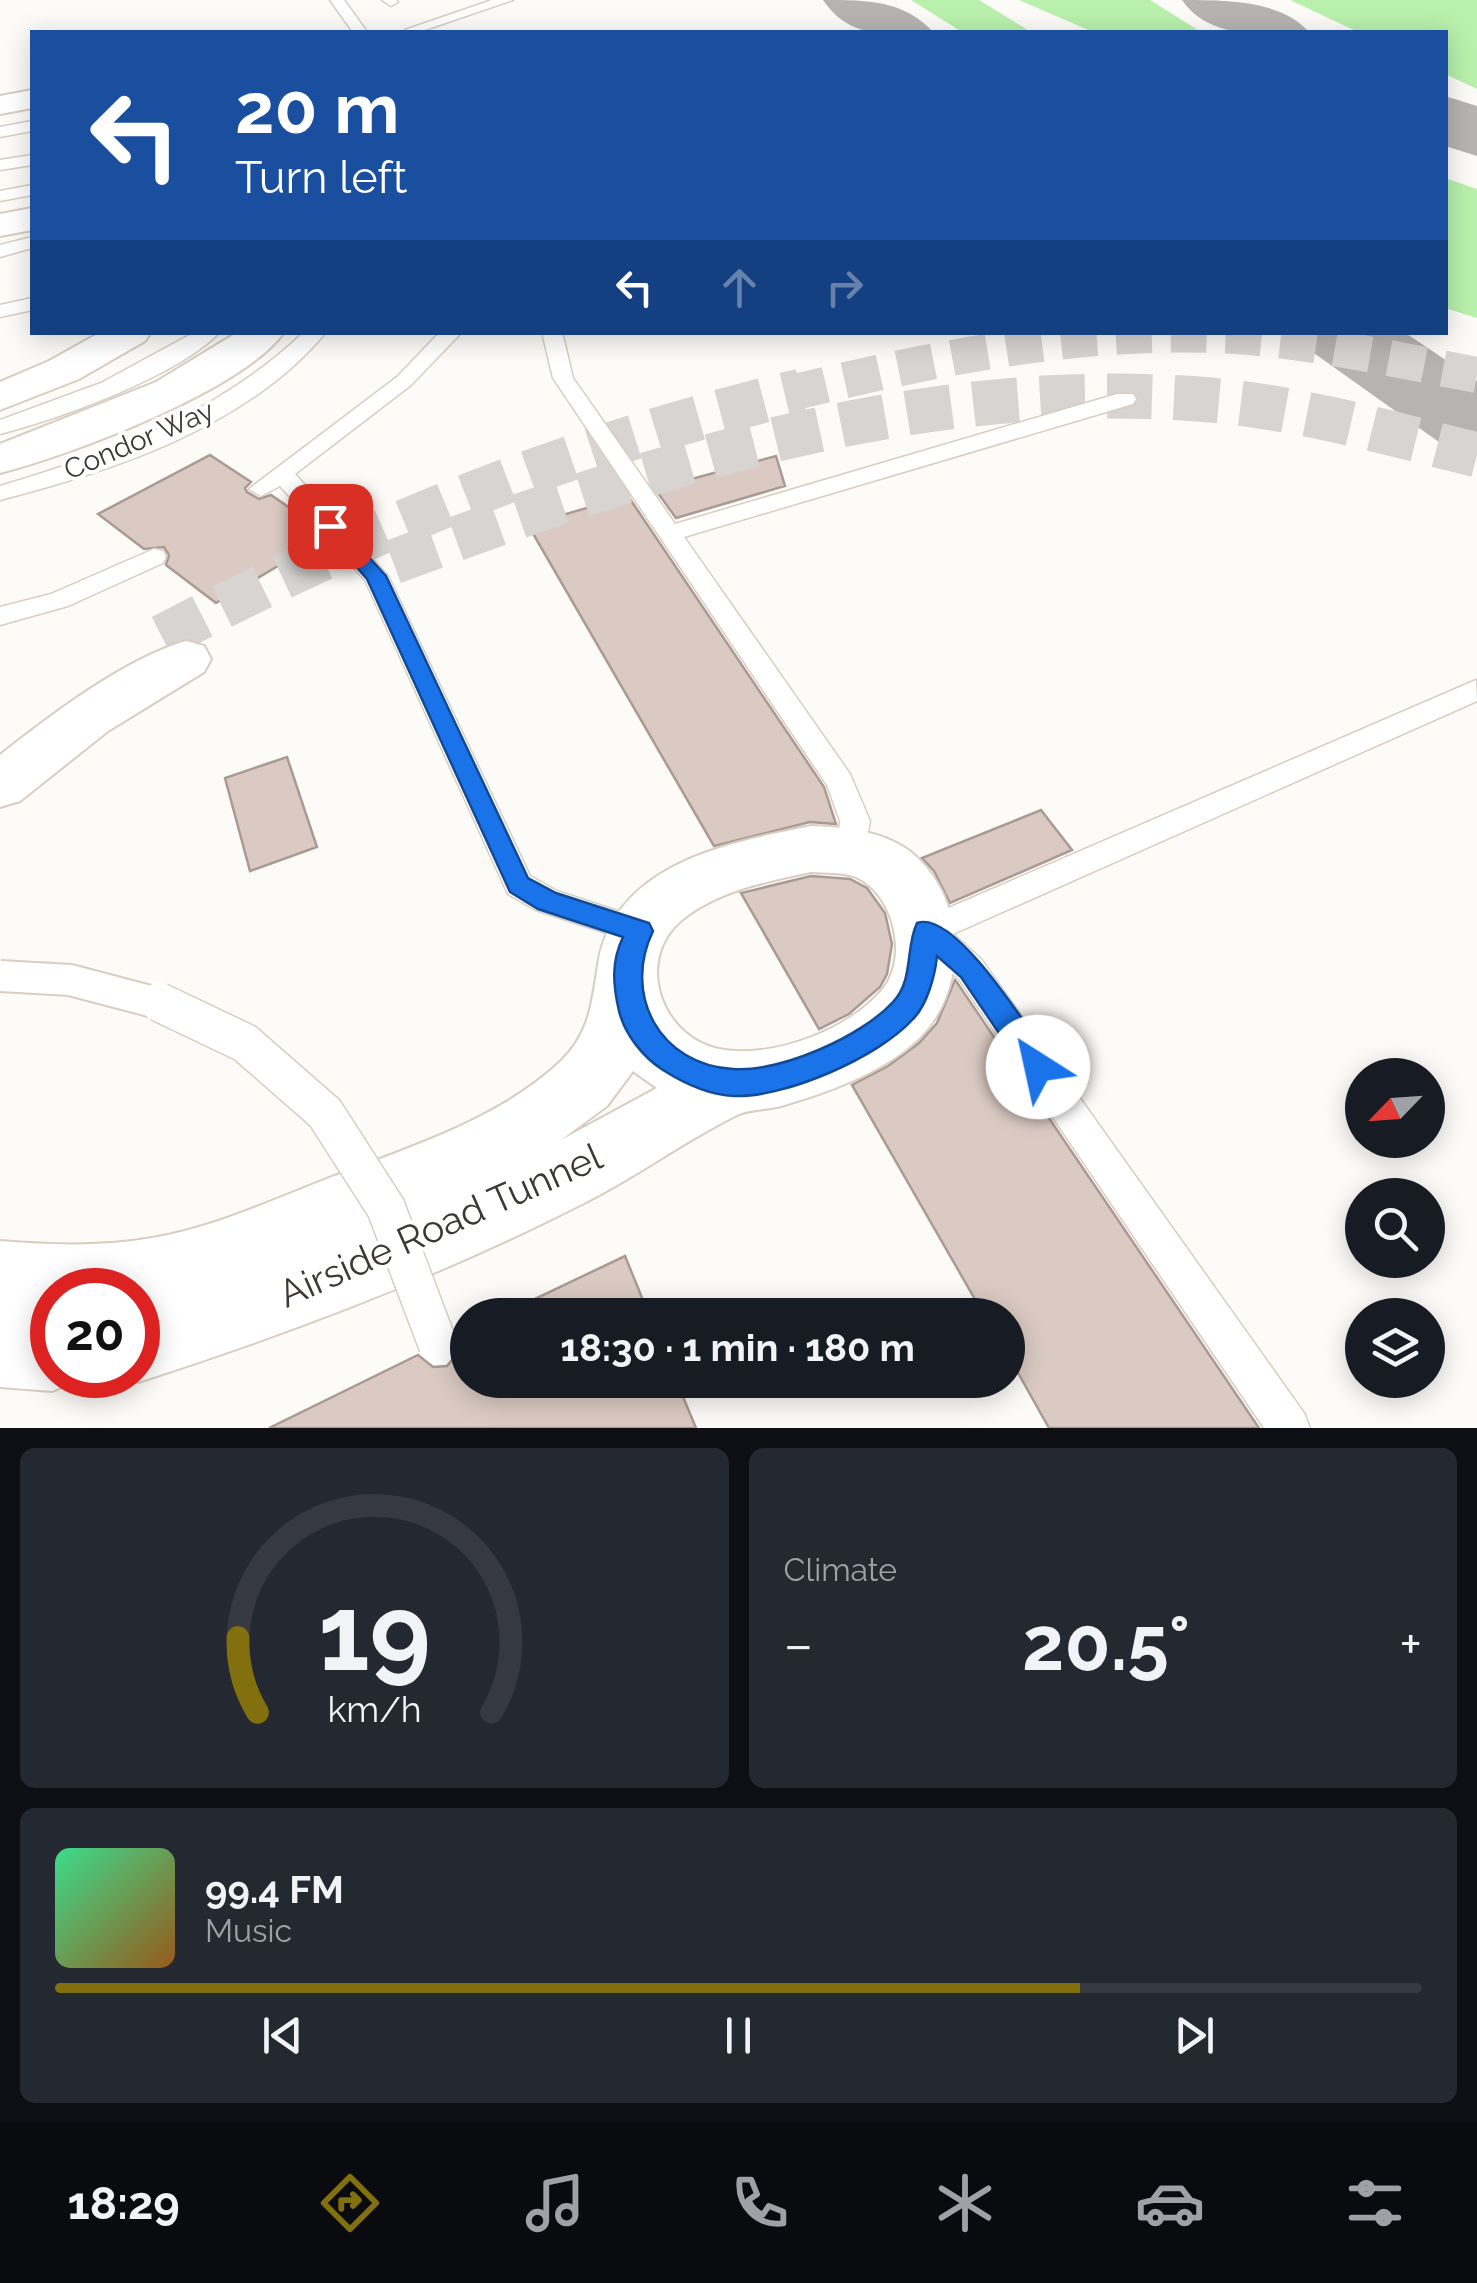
<!DOCTYPE html>
<meta charset="utf-8">
<style>
body{margin:0;font-family:Raleway,sans-serif;background:#242831;color:#f1f3f6;height:100vh;display:flex;flex-direction:column;font-size:38px;white-space:nowrap}
*{box-sizing:border-box;margin:0}
p{font-size:32px;color:#9ea1a6}
.icon{flex:none;width:55px;height:55px;fill:none;stroke:currentColor;stroke-width:2;stroke-linecap:round;stroke-linejoin:round}
.map{position:relative;height:1428px;overflow:hidden}
.details{display:flex;flex-direction:column;gap:20px;padding:20px;background:#0d0f14;flex:1}
.details>*{flex:none}
.guide{position:absolute;left:30px;top:30px;width:1418px;height:305px;border-radius:0px;box-shadow:0 5px 25px #0003;background:#1a4fa0;color:#fff;overflow:hidden}
.needle{width:65px;rotate:245deg}
.tools{position:absolute;left:1345px;top:1058px;display:grid;gap:20px}
.tools a{display:grid;place-items:center;width:100px;height:100px;border-radius:50%;background:#171b24;box-shadow:0 5px 25px #0003;font-size:50px}
.speed{position:absolute;left:30px;top:1268px;display:flex;gap:20px;font-size:50px;font-weight:700;text-align:center}
.speed>*{display:grid;place-content:center;width:130px;height:130px;border-radius:50%;background:#171b24;box-shadow:0 5px 25px #0003;line-height:1}
.speed .limit{border:15px solid #d22;background:#fff;color:#111}
.pin{position:absolute;display:grid;place-items:center;width:85px;height:85px;color:#fff;margin:-42px;border-radius:20px;box-shadow:0 5px 15px #0006}
.me{position:absolute;width:110px;margin:-55px;rotate:325deg;stroke-linejoin:round;filter:drop-shadow(0 0 8px #0008)}
.turn{display:flex;align-items:center;gap:35px;height:210px;padding:0 40px;font-size:45px}
.turn .icon{width:130px;height:130px;stroke-width:2.5}
.turn b{display:block;font-size:70px;line-height:85px}
.lanes{display:flex;align-items:center;height:95px;padding:0 40px;background:#0003;justify-content:center;gap:50px;direction:ltr}
.lanes .off{opacity:.35}
.big{font-size:75px;font-weight:700;line-height:1.1}
.details .widget{flex:1;display:flex;flex-direction:column;justify-content:center;gap:15px;min-width:0;padding:0 35px;border-radius:15px;background:#242831}
.details .dial{align-items:center;gap:0}
.dial svg{height:260px;overflow:visible;fill:none;stroke:#363941;stroke-width:7;stroke-linecap:round;text-anchor:middle}
.dial text{fill:#f1f3f6;stroke:none}
.song{display:flex;align-items:center;gap:30px}
.cover{width:120px;height:120px;border-radius:15px;background:linear-gradient(135deg,hsl(150 70% 55%),hsl(30 70% 35%))}
.played{height:10px;border-radius:5px;background:linear-gradient(90deg,#826f0d 75%,#363941 75%)}
.keys{display:flex;justify-content:space-around;direction:ltr}
.heat{display:flex;justify-content:space-between;align-items:center;font-size:55px;direction:ltr}
.details .tiles{flex:1;display:grid;gap:20px;grid-template-columns:1fr 1fr}
.widget:last-child{grid-column:span 2}
.trip{position:absolute;left:450px;top:1298px;width:575px;height:100px;border-radius:50px;background:#171b24;box-shadow:0 5px 25px #0003;font-weight:700;line-height:100px;text-align:center}
.menu{display:flex;height:160px;justify-content:space-around;align-items:center;background:#090b0e;color:#9ea1a6}
.menu .icon{width:70px;height:70px}
.menu .current{color:#826f0d}
.menu b{font-size:45px;color:#f1f3f6}
.map>svg:first-child{display:block}
.green{fill:#b8f0ac}
.lines{fill:none;stroke-linecap:round;stroke-linejoin:round}
.taxiway{fill:#b6b3b0;fill-rule:evenodd}
.building{fill:#dacac3;stroke:#aa9a94;stroke-width:2.5}
.street-tunnel-far1{stroke:#d7d4d1;stroke-width:36;stroke-dasharray:36 19;stroke-linecap:butt}
.street-tunnel{stroke:#d7d4d1;stroke-width:45;stroke-dasharray:45 22;stroke-linecap:butt}
.lane-casing{stroke:#d8cdc1;stroke-width:3}
.street-casing{stroke:#d8cdc1;stroke-width:4}
.secondary-casing{stroke:#d8cdc1;stroke-width:4}
.lane{fill:#fff;fill-rule:evenodd}
.street{fill:#fff;fill-rule:evenodd}
.secondary{fill:#fff;fill-rule:evenodd}
.lane-bridge-far1-casing{stroke:#d8cdc1;stroke-width:34;stroke-linecap:butt}
.lane-bridge-casing{stroke:#d8cdc1;stroke-width:41;stroke-linecap:butt}
.lane-bridge-far1{stroke:#fff;stroke-width:30}
.lane-bridge{stroke:#fff;stroke-width:38}
.route{fill:#1a73e8;stroke:#114b97;stroke-width:2.5}
.labels{text-anchor:middle;dominant-baseline:central;stroke-width:8;stroke-linejoin:round;paint-order:stroke}
.far-street-label{font-size:28px;fill:#3d3833;stroke:#fff}
.near-street-label{font-size:38px;fill:#3d3833;stroke:#fff}
</style>
<div class="map">
<svg width="1477" height="1428" viewBox="0 0 1477 1428">
<rect width="100%" height="100%" fill="#fdfbf8"/>
<path class="green" d="M 911,0 L 979,0 L 1031,32 L 962,32 Z
M 1019,0 L 1150,0 L 1201,32 L 1093,32 Z
M 1290,0 L 1477,0 L 1477,89 L 1445,74 L 1445,32 L 1358,32 Z
M 1445,178 L 1477,189 L 1477,318 L 1445,308 Z"/>
<g class="lines">
<path class="taxiway" d="M 823,0 C 867,0 904,0 933,32 C 889,35 850,40 823,0 Z
M 1182,0 C 1226,0 1281,0 1309,32 C 1266,35 1209,40 1182,0 Z
M 1445,96 L 1477,106 L 1477,156 L 1445,146 Z
M 1299,332 L 1404,332 L 1477,381 L 1477,453 L 1443,445 L 1311,351 Z"/>
</g>
<path class="building" d="M 210,455 L 251,482 L 245,488 L 247,492 L 259,499 L 271,495 L 303,517 L 323,539 L 216,603 L 166,565 L 169,555 L 164,547 L 144,549 L 98,514 Z
M 776,456 L 785,486 L 676,518 L 655,489 Z
M 628,496 L 824,787 L 836,824 L 810,822 L 714,846 L 528,525 Z
M 287,757 L 317,847 L 250,871 L 225,778 Z
M 1041,810 L 1072,850 L 950,903 L 934,871 L 922,858 Z
M 811,876 L 850,879 L 867,888 L 885,913 L 892,944 L 887,974 L 880,987 L 849,1014 L 819,1029 L 741,893 Z
M 955,980 L 956,981 L 1259,1428 L 1049,1428 L 1008,1355 L 1008,1315 L 984,1315 L 852,1085 L 888,1066 L 919,1043 L 937,1023 Z
M 625,1256 L 649,1315 L 501,1315 L 516,1308 Z
M 468,1331 L 468,1380 L 676,1380 L 696,1428 L 269,1428 L 418,1355 L 433,1367 L 447,1366 L 460,1350 L 458,1335 Z"/>
<g class="lines">
<path class="street-tunnel-far1" d="M 791,393 C 935,358 1087,327 1236,336 C 1317,342 1397,360 1477,375"/>
<path class="street-tunnel" d="M 393,562 C 655,464 927,376 1210,400 C 1301,408 1389,433 1477,455
M 162,637 C 374,527 568,447 801,391"/>
<defs>
<path id="lane" d="M 330,0 L 344,0 L 367,32 L 353,32 Z
M 382,0 L 396,0 L 398,2 L 391,6 Z
M 492,0 L 513,0 L 419,32 L 405,30 Z
M 32,121 L 32,131 L 0,137 L 0,127 Z
M 32,155 L 32,165 L 0,170 L 0,160 Z
M 32,185 L 32,195 L 0,201 L 0,191 Z
M 32,237 L 32,248 L 0,257 L 0,245 Z
M 32,298 L 32,310 L 0,317 L 0,305 Z
M 195,332 L 220,332 C 178,376 59,419 0,434 L 0,420 L 101,383 Z
M 304,332 L 326,332 C 249,426 113,471 0,500 L 0,486 C 112,453 218,414 304,332 Z
M 440,332 L 462,332 L 411,385 L 295,474 L 388,576 L 530,876 L 557,891 L 651,922 L 656,931 L 651,940 L 640,944 L 536,910 L 508,894 L 365,580 L 280,486 L 261,496 L 249,489 L 397,377 Z
M 542,332 L 562,332 L 573,378 L 675,524 L 1117,394 L 1133,394 L 1136,399 L 1133,404 L 684,537 L 850,774 L 870,821 L 863,860 L 852,863 L 841,860 L 837,851 L 840,821 L 827,785 L 553,378 Z
M 154,549 L 163,551 L 166,557 L 163,563 L 68,606 L 0,625 L 0,607 L 51,594 Z
M 1476,680 L 1477,701 L 953,934 L 981,959 L 1304,1413 L 1310,1428 L 1264,1428 L 959,979 L 916,940 L 911,931 L 916,922 Z"/>
<path id="street" d="M 186,641 L 204,646 L 211,659 L 204,672 L 108,731 L 20,801 L 0,807 L 0,755 C 51,715 124,659 186,641 Z
M 811,826 C 844,827 885,831 912,853 C 968,900 969,992 916,1041 C 880,1074 826,1093 781,1106 C 766,1110 749,1109 737,1115 C 684,1141 638,1176 586,1202 C 443,1275 291,1333 138,1382 L 121,1375 L 138,1375 L 138,1290 L 52,1290 L 52,1375 L 81,1375 L 79,1380 L 52,1391 L 0,1387 L 0,1241 C 51,1245 101,1247 152,1238 C 212,1228 268,1202 324,1180 C 403,1149 498,1121 561,1061 C 590,1033 592,1002 598,965 C 613,864 727,843 811,826 ZM 811,872 C 825,873 843,872 856,877 C 894,894 909,957 883,989 C 849,1030 776,1057 725,1050 C 662,1042 632,960 683,919 C 718,891 768,881 811,872 ZM 633,1071 L 657,1088 L 561,1140 L 607,1106 Z"/>
<path id="secondary" d="M 32,90 L 32,108 L 0,114 L 0,96 Z
M 32,208 L 32,230 L 0,236 L 0,214 Z
M 101,332 L 151,332 L 145,341 L 79,379 L 0,410 L 0,382 L 49,361 Z
M 238,332 L 284,332 C 244,390 68,456 0,473 L 0,444 L 156,382 Z"/>
</defs>
<use href="#lane" class="lane-casing"/>
<use href="#street" class="street-casing"/>
<use href="#secondary" class="secondary-casing"/>
<use href="#lane" class="lane"/>
<use href="#street" class="street"/>
<use href="#secondary" class="secondary"/>
<defs>
<path id="lane-bridge-far1" d="M 0,976 L 70,980 L 165,1005"/>
<path id="lane-bridge" d="M 159,1002 L 245,1043 L 325,1113 L 386,1208 L 438,1345"/>
</defs>
<use href="#lane-bridge-far1" class="lane-bridge-far1-casing"/>
<use href="#lane-bridge" class="lane-bridge-casing"/>
<use href="#lane-bridge-far1" class="lane-bridge-far1"/>
<use href="#lane-bridge" class="lane-bridge"/>
</g>
<path class="route" d="M 330,519 L 336,521 L 386,576 L 528,878 L 556,893 L 649,923 L 653,931 C 622,995 660,1065 733,1069 C 781,1072 861,1037 893,1002 C 914,980 905,948 917,923 C 955,909 1028,1029 1049,1058 L 1053,1067 L 1049,1076 L 1038,1080 L 1028,1076 L 961,977 L 937,956 C 935,976 927,1005 913,1019 C 879,1057 785,1098 734,1096 C 708,1095 685,1084 663,1070 C 643,1057 625,1035 619,1011 C 613,985 611,962 623,937 L 538,909 L 510,892 L 367,579 L 320,526 Z"/>
<g class="labels">
<g class="far-street-label">
<text transform="translate(139 440) rotate(-23)">Condor Way</text>
</g>
<g class="near-street-label">
<text transform="translate(440 1225) rotate(-24)">Airside Road Tunnel</text>
</g>
</g>
</svg>
<div class="tools">
<a><svg class="needle" viewBox="-14 -14 28 28"><path d="M0-13l5 13h-10z" fill="#e53935"/><path d="M0 13l5-13h-10z" fill="#9ea1a6"/></svg></a>
<a><svg class="icon" aria-label="search" viewBox="0 0 24 24"><circle cx="10" cy="10" r="6"/><path d="M15 15l6 6"/></svg></a>
<a><svg class="icon" aria-label="layers" viewBox="0 0 24 24"><path d="M12 4l9 5-9 5-9-5zM3 14l9 5 9-5"/></svg></a>
</div>
<div class="speed"><div class="limit">20</div></div>
<div class="pin" style="left:330px;top:526px;background:#d93025"><svg class="icon" aria-label="arrive" viewBox="0 0 24 24"><path d="M6 21V4h12l-3 4 3 4H6"/></svg></div>
<svg class="me" style="left:1038px;top:1067px" viewBox="-20 -20 40 40"><circle r="19" fill="#fff"/><path d="M0-13L10 11 0 6-10 11z" fill="#1a73e8"/></svg>
<div class="trip">18:30 · 1 min · 180 m</div>
<div class="guide">
<div class="turn"><svg class="icon" aria-label="left" viewBox="0 0 24 24"><path d="M17 20v-9H6M10 6l-5 5 5 5"/></svg><div><b>20 m</b>Turn left</div></div>
<div class="lanes"><svg class="icon" aria-label="left" viewBox="0 0 24 24"><path d="M17 20v-9H6M10 6l-5 5 5 5"/></svg><svg class="icon off" aria-label="ahead" viewBox="0 0 24 24"><path d="M12 20V5M6 11l6-6 6 6"/></svg><svg class="icon off" aria-label="right" viewBox="0 0 24 24"><path d="M7 20v-9h11M14 6l5 5-5 5"/></svg></div>
</div>
</div>
<section class="details">
<div class="tiles">
<div class="widget dial"><svg viewBox="0 0 100 80">
<path d="M14 69A42 42 0 1 1 86 69"/>
<path d="M14 69A42 42 0 0 1 8 46" stroke="#826f0d"/>
<text x="50" y="56" font-size="32" font-weight="700">19</text>
<text x="50" y="72" font-size="11">km/h</text>
</svg></div>
<div class="widget"><p>Climate</p>
<div class="heat"><a>−</a><b class="big">20.5°</b><a>+</a></div>
</div>
<div class="widget">
<div class="song"><i class="cover"></i><div><b>99.4 FM</b><p>Music</p></div></div>
<div class="played"></div>
<div class="keys"><svg class="icon" aria-label="previous" viewBox="0 0 24 24"><path d="M18 5L8 12l10 7zM5 5v14"/></svg><svg class="icon" aria-label="pause" viewBox="0 0 24 24"><path d="M8 5v14M16 5v14"/></svg><svg class="icon" aria-label="next" viewBox="0 0 24 24"><path d="M6 5l10 7-10 7zM19 5v14"/></svg></div>
</div>
</div>
</section>
<nav class="menu">
<b>18:29</b>
<svg class="icon current" aria-label="directions" viewBox="0 0 24 24"><path d="M12 3l9 9-9 9-9-9zM9 14v-3h6M13 9l2 2-2 2"/></svg>
<svg class="icon" aria-label="music" viewBox="0 0 24 24"><path d="M9 18V5l10-2v13"/><circle cx="6" cy="18" r="3"/><circle cx="16" cy="16" r="3"/></svg>
<svg class="icon" aria-label="phone" viewBox="0 0 24 24"><path d="M5 4h4l2 5-3 2q2 4 5 5l2-3 5 2v4C11 20 4 13 5 4z"/></svg>
<svg class="icon" aria-label="climate" viewBox="0 0 24 24"><path d="M12 3v18M4 7l16 10M4 17L20 7"/></svg>
<svg class="icon" aria-label="car" viewBox="0 0 24 24"><path d="M5 17H2v-5l4-1 3-4h7l3 4 3 1v5h-3M9 17h6M6 11h13"/><circle cx="7" cy="17" r="2"/><circle cx="17" cy="17" r="2"/></svg>
<svg class="icon" aria-label="filters" viewBox="0 0 24 24"><path d="M4 7h16M4 17h16"/><circle cx="9" cy="7" r="2"/><circle cx="15" cy="17" r="2"/></svg>
</nav>
